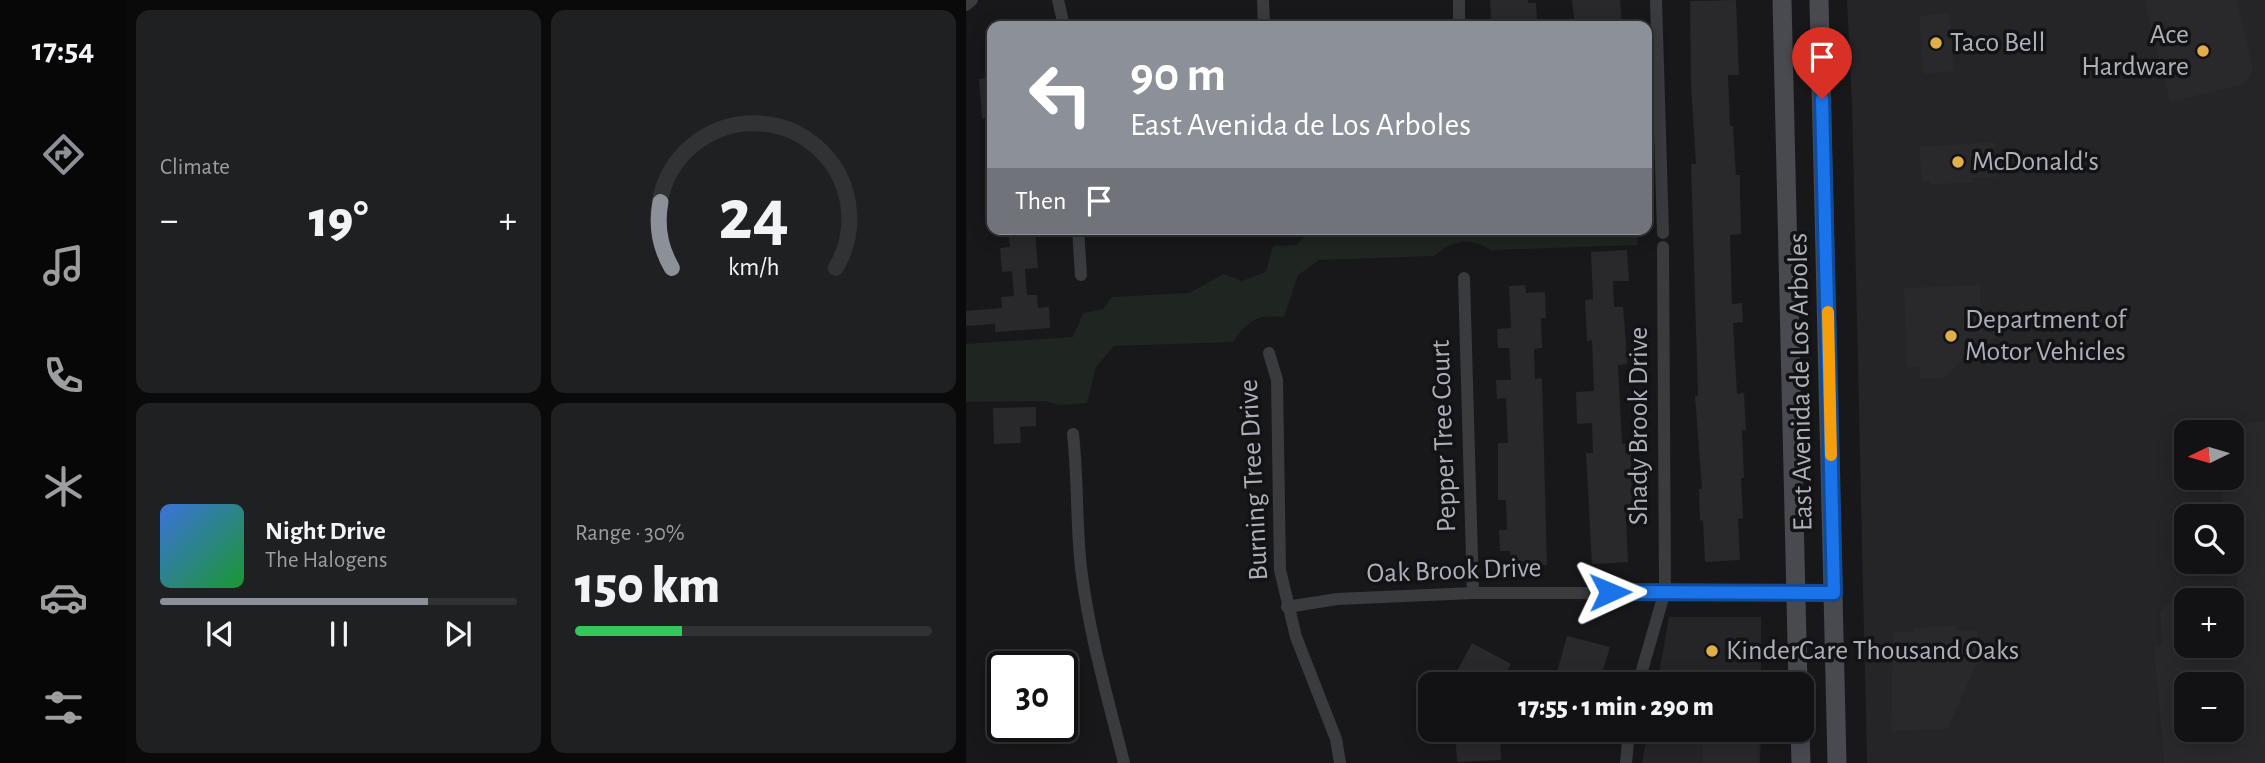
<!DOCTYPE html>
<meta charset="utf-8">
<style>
body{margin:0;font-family:"Alegreya Sans",sans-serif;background:#1f2022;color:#f1f3f6;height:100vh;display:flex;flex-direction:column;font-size:26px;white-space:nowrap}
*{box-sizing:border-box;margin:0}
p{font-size:23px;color:#9c9ea0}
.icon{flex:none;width:38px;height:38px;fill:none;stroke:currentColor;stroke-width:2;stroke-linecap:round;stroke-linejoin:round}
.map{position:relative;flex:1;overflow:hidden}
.side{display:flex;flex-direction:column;gap:10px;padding:10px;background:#0a0a0b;width:840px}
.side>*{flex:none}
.hud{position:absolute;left:21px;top:21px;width:665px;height:214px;border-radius:14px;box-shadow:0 4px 18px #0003,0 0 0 2px #313234;background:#8c9099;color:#fff;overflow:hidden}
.needle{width:46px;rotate:265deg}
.buttons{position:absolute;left:1208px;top:420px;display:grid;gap:14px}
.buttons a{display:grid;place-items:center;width:70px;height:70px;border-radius:14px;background:#121214;box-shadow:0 4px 18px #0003,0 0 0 2px #313234;font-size:35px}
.speed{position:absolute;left:21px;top:651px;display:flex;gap:14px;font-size:35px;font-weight:700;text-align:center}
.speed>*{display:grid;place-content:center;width:91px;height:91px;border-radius:50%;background:#121214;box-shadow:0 4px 18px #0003,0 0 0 2px #313234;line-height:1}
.speed .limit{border:4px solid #111;border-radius:10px;background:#fff;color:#111}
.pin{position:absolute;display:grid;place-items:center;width:60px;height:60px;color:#fff;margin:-72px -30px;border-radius:50% 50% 50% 0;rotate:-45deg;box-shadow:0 0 7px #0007}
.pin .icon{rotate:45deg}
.me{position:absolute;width:77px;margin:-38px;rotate:89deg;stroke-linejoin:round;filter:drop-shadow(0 0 5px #0008)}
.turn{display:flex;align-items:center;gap:24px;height:147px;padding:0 28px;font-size:32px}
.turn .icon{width:91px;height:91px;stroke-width:2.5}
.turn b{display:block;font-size:49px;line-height:60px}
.then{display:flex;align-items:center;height:66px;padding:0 28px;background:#0003;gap:14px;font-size:26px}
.big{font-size:52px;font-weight:800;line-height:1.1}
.side .card{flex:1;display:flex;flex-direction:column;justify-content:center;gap:10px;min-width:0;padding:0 24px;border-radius:14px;background:#1f2022}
.side .dial{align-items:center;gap:0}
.dial svg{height:182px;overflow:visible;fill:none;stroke:#313234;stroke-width:7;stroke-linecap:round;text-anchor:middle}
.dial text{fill:#f1f3f6;stroke:none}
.song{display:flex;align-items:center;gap:21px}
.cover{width:84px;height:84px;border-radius:10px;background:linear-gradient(135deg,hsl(220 70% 55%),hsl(130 70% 35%))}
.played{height:7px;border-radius:4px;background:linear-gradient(90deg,#8c9099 75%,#313234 75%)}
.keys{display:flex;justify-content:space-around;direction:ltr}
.heat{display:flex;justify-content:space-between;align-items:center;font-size:38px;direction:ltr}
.charge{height:10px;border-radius:5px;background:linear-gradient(90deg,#34c759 30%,#313234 0)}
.side .tiles{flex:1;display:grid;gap:10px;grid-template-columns:repeat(2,1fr)}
.trip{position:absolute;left:452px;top:672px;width:396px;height:70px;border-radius:14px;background:#121214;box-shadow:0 4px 18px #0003,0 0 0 2px #313234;font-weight:800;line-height:70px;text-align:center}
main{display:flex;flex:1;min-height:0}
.tabs{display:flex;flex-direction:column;width:126px;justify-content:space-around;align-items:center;background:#070708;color:#9c9ea0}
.tabs .icon{width:49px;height:49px}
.tabs .on{color:#8c9099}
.tabs b{font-size:32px;color:#f1f3f6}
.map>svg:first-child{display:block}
.built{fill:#252527;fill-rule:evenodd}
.green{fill:#1f2520}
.building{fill:#29292b;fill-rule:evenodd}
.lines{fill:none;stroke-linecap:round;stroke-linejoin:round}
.street{stroke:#3a3b3f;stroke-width:12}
.secondary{stroke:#484a4f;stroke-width:19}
.route-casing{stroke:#114b97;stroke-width:18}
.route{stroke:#1a73e8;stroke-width:12}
.slow{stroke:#f59e0b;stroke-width:12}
.poi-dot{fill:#e2ae49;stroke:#131315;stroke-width:2.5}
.labels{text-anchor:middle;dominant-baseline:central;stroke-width:7;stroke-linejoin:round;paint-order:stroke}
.poi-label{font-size:28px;fill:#acb0b9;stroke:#131315;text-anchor:start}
.street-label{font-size:28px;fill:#acb0b9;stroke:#131315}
</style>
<main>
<nav class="tabs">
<b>17:54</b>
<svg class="icon on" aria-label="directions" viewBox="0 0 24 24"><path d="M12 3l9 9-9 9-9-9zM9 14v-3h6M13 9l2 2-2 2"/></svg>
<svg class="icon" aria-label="music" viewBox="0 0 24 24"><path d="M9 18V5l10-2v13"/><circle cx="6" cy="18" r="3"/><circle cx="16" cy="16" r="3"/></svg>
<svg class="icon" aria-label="phone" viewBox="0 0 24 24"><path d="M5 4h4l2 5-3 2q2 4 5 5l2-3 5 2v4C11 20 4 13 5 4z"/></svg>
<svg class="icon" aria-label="climate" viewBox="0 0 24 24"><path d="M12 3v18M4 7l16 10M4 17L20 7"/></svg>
<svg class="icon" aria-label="car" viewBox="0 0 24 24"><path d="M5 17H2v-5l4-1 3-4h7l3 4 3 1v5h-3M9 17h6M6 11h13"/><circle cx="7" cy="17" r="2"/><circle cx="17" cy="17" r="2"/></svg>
<svg class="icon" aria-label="filters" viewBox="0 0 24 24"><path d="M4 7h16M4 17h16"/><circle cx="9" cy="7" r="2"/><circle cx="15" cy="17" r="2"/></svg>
</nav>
<section class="side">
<div class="tiles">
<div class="card"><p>Climate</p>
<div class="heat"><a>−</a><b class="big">19°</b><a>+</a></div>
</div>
<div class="card dial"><svg viewBox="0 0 100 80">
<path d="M14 69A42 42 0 1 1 86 69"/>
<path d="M14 69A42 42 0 0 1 9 40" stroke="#8c9099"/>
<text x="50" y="56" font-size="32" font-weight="700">24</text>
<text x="50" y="72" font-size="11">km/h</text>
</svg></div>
<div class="card">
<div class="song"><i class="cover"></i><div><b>Night Drive</b><p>The Halogens</p></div></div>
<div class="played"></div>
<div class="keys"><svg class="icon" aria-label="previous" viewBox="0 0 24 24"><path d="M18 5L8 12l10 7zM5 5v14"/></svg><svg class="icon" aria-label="pause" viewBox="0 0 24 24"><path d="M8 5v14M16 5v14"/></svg><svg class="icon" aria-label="next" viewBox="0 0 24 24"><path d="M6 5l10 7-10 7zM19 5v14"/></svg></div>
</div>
<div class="card"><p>Range · 30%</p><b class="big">150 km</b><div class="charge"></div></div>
</div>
</section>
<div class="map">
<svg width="1299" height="763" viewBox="0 0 1299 763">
<rect width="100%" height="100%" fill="#18181a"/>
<path class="built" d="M 881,0 L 1299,0 L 1299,763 L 901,763 L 886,103 ZM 1220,432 L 1265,432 L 1265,478 L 1220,478 ZM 1220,516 L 1265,516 L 1265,562 L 1220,562 ZM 1220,600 L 1265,600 L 1265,646 L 1220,646 ZM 1220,684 L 1265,684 L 1265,730 L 1220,730 Z
M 703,617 L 795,617 L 795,684 L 691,684 Z
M 682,730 L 795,730 L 794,763 L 676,763 Z"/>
<path class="green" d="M 346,229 L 671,229 L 672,245 L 525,250 C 503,237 487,240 468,256 L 353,260 L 332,275 L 318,317 C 291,314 282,321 267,342 L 148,346 L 130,367 L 121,403 L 94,405 L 79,401 L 0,402 L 0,344 L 107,337 L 117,313 L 137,309 L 146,297 L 223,293 L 258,274 L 276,281 L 300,272 L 307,246 L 331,245 Z"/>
<path class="building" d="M 524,0 L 562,0 L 562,3 L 570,3 L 571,19 L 525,21 Z
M 606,0 L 654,0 L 656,26 L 609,26 Z
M 770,0 L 773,75 L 762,75 L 764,126 L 767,126 L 770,175 L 774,175 L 774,195 L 775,234 L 764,235 L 766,304 L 776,303 L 777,322 L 767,323 L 771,394 L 778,393 L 780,430 L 776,430 L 778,478 L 775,478 L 777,518 L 772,519 L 774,560 L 739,562 L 737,520 L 734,521 L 733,489 L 736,489 L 729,396 L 732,396 L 725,164 L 730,164 L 725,85 L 724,1 Z
M 1178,0 L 1271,0 L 1287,69 L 1278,84 L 1204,102 Z
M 983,13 L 988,71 L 957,74 L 953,16 Z
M 26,78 L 26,118 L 16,118 L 13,79 Z
M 1029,142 L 1031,177 L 1005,178 L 1006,182 L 964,185 L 964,181 L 956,182 L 953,147 Z
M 42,229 L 69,229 L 72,268 L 59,269 L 61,295 L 71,295 L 72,308 L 83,307 L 84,328 L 29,332 L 29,324 L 0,326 L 0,311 L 36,308 L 35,297 L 48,296 L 46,271 L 36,272 L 34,248 L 44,247 Z
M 661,250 L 663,281 L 647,281 L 648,307 L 657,307 L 660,343 L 661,364 L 652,365 L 656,444 L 665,443 L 666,520 L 660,520 L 662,562 L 626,564 L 620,453 L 627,453 L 626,423 L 611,424 L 610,392 L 628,391 L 626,340 L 621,341 L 619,300 L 627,299 L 625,252 Z
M 559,285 L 560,293 L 579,292 L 580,318 L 575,318 L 576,348 L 568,349 L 569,379 L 576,378 L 581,565 L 545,566 L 544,551 L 534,551 L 533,530 L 541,530 L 540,500 L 532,500 L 532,443 L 542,443 L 540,398 L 531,399 L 530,380 L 545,380 L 543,348 L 532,348 L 531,329 L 545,328 L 543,286 Z
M 1014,285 L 1015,315 L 1042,314 L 1042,324 L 1020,347 L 1020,356 L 998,357 L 978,378 L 954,379 L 954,367 L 941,367 L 938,288 Z
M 70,407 L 70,426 L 54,427 L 55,443 L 28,444 L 27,408 Z
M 1299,421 L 1299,763 L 1198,763 L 1188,646 L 1197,646 L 1194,612 L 1203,602 L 1220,600 L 1220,646 L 1265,646 L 1265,599 L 1272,593 L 1270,576 L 1263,573 L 1265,516 L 1258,516 L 1255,478 L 1265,478 L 1265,425 ZM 1220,684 L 1265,684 L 1265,730 L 1220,730 Z
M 990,626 L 990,631 L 1011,631 L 1012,662 L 981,729 L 925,731 L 927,632 L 948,632 L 948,628 Z
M 601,636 L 644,647 L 633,684 L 588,682 Z
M 506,643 L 545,664 L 534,684 L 484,684 Z
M 489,730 L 534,730 L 535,760 L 491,762 Z
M 736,730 L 791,730 L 791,763 L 737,763 Z"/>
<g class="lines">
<path class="street" d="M 92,0 L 98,26
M 297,0 L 298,26
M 493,0 L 493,26
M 690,0 L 697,233
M 0,5 L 6,0
M 112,229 L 115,275
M 498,278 L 507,593
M 303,353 L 311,380 L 314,570 L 330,637 L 370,739 L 374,763
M 107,434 C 112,478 110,524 115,568 C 123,634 142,699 158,763
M 321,607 L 371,599 L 507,593 L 868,593
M 672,684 L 699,591 L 697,247
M 628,730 L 663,734
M 660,763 L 663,730"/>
<path class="secondary" d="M 816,0 L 832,684
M 853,0 L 871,763
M 834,730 L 835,763"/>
</g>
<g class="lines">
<defs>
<path id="route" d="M 644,592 L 868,593 L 856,99"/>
</defs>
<use href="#route" class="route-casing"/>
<use href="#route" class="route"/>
<path class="slow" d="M 862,312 L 865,455"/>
</g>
<g class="poi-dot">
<circle cx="970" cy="43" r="7"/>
<circle cx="1237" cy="51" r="7"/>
<circle cx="992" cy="162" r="7"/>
<circle cx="985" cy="336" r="7"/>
<circle cx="746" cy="651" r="7"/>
</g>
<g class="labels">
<g class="poi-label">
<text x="1223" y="35" text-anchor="end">Ace<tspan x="1223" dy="32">Hardware</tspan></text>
<text x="984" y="43">Taco Bell</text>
<text x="1006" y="162">McDonald's</text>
<text x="999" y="320">Department of<tspan x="999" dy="32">Motor Vehicles</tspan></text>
<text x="760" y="651">KinderCare Thousand Oaks</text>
</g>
<g class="street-label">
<text transform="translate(835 382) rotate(-91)">East Avenida de Los Arboles</text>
<text transform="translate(673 426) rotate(-90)">Shady Brook Drive</text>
<text transform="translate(478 436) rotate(-92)">Pepper Tree Court</text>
<text transform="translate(288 480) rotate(-93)">Burning Tree Drive</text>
<text transform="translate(488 571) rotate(-2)">Oak Brook Drive</text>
</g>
</g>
</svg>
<div class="buttons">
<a><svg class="needle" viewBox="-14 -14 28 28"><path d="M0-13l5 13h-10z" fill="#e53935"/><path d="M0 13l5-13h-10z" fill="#9c9ea0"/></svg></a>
<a><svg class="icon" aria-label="search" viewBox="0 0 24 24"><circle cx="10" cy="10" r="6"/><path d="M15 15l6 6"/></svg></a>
<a>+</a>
<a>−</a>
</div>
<div class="speed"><div class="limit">30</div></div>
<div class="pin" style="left:856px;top:99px;background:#d93025"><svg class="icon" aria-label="arrive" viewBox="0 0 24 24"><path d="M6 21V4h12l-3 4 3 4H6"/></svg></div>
<svg class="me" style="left:644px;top:592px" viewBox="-20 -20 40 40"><path d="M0-17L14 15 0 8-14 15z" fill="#1a73e8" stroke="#fff" stroke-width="4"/></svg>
<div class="trip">17:55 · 1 min · 290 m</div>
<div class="hud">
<div class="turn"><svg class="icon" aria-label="left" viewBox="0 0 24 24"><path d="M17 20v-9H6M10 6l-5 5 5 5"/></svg><div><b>90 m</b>East Avenida de Los Arboles</div></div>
<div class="then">Then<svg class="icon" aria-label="arrive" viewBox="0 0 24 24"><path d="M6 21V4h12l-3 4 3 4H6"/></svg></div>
</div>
</div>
</main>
